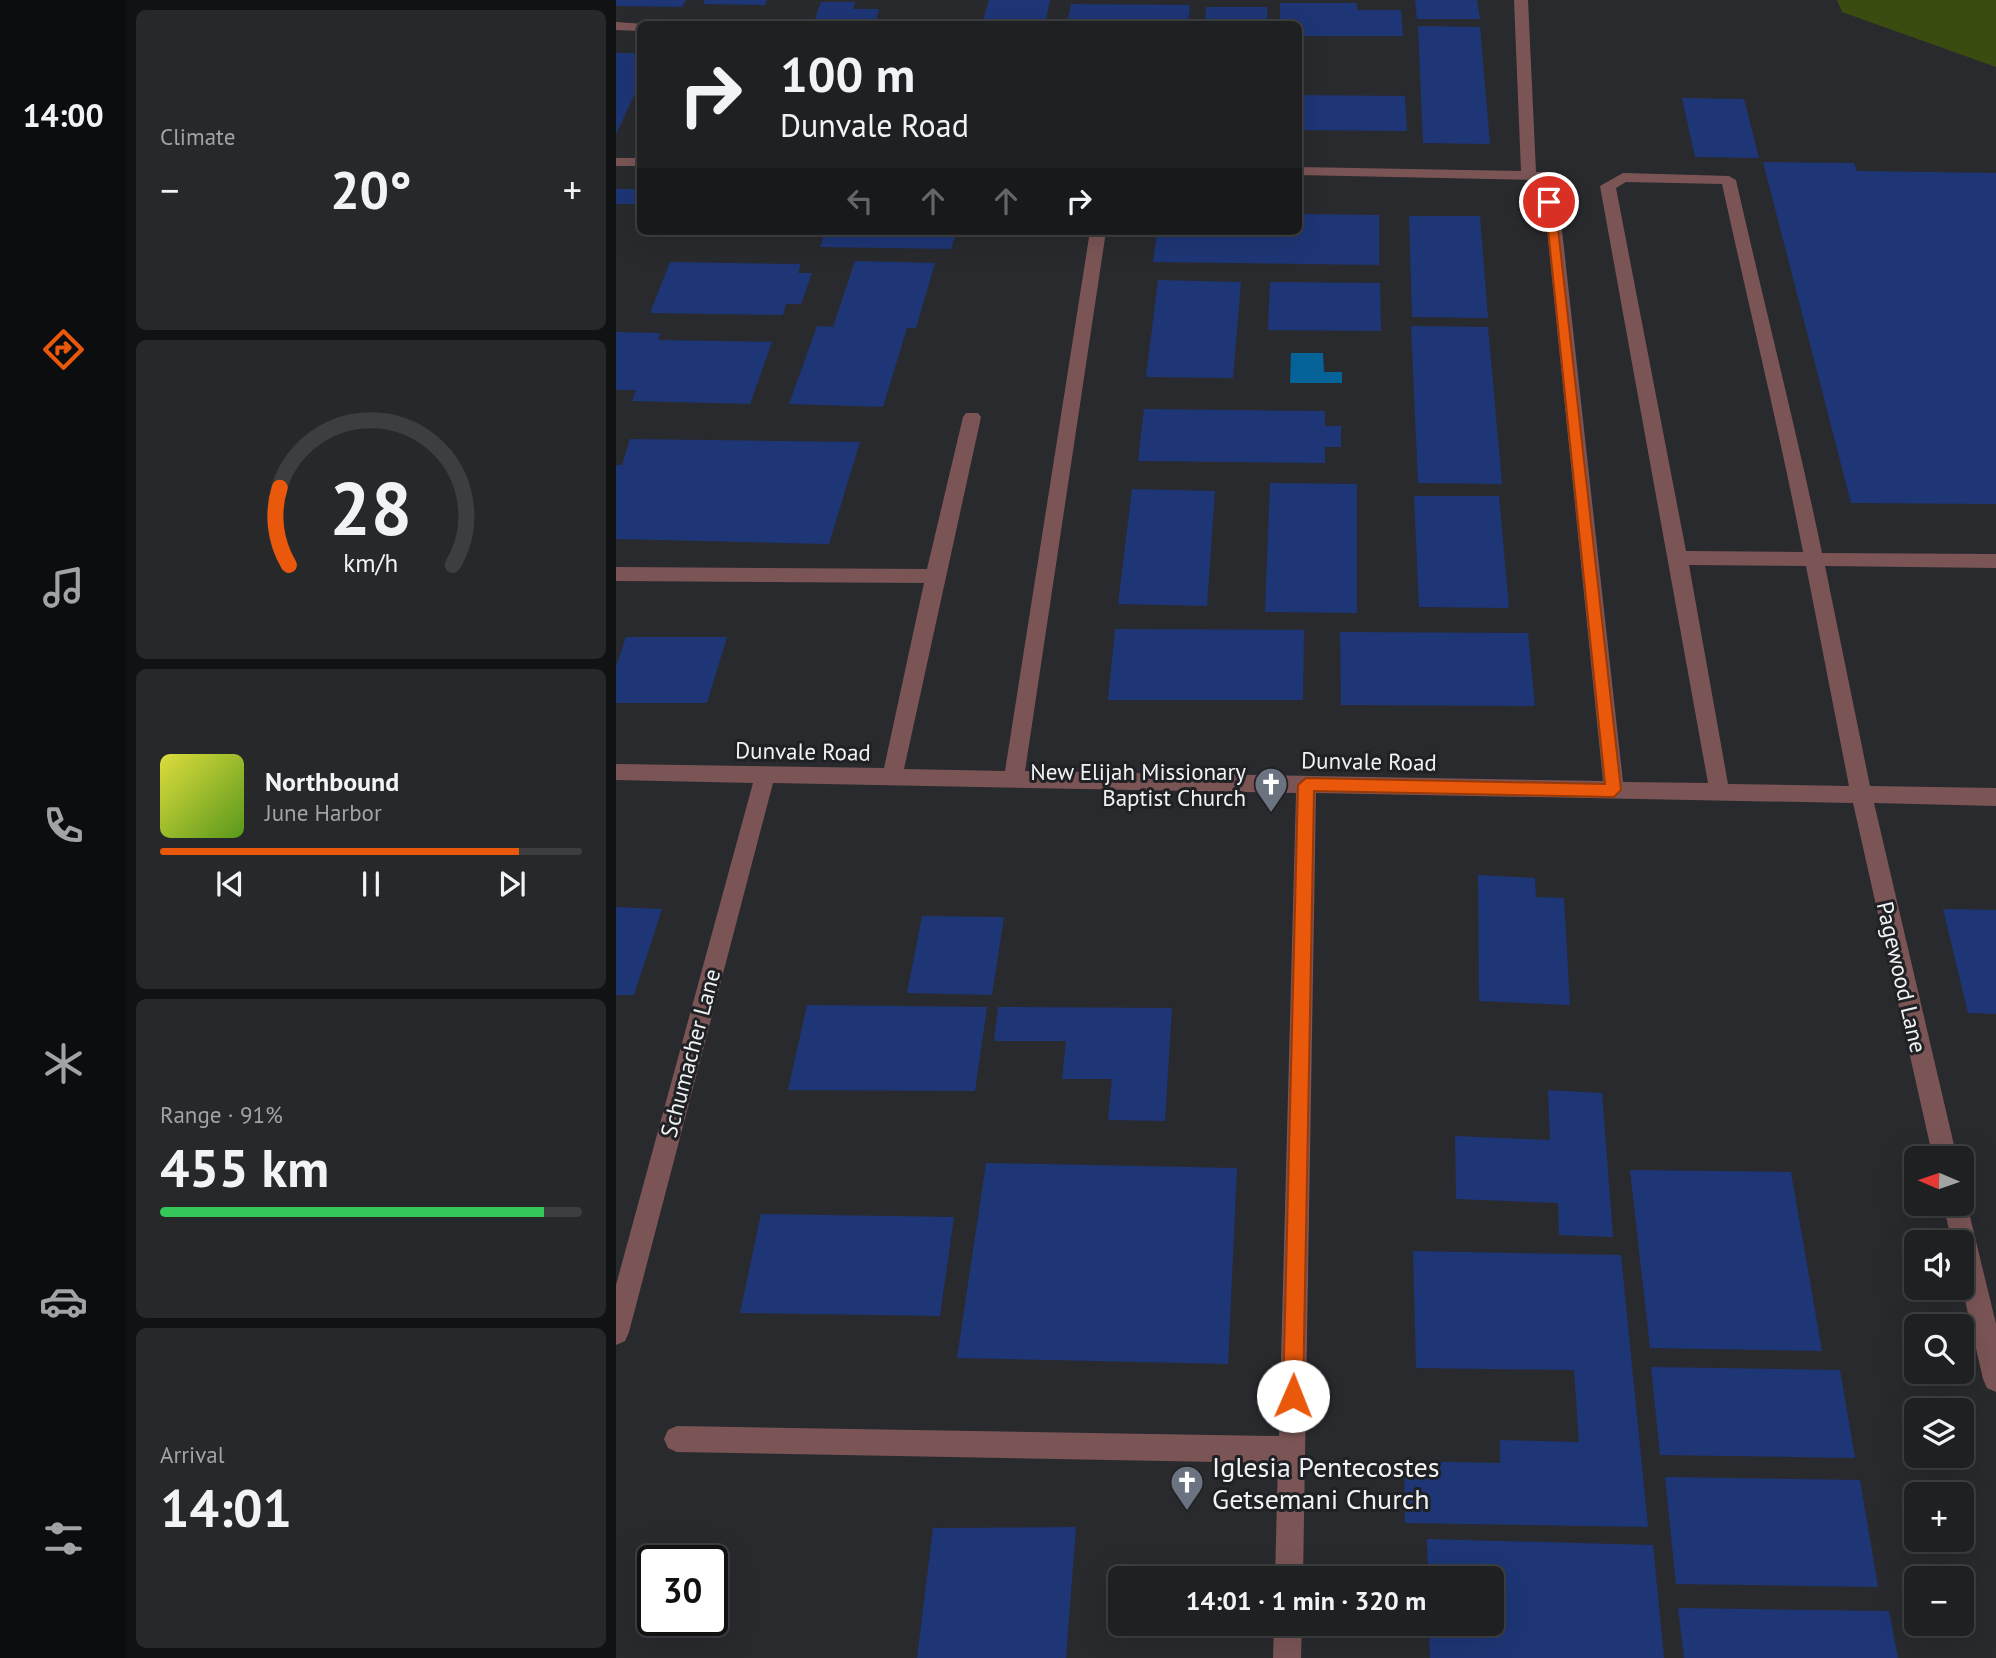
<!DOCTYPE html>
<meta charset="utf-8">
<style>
body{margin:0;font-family:"PT Sans",sans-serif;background:#27282a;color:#f1f3f6;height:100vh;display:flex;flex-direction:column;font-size:26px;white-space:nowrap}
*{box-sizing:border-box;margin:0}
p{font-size:23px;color:#a1a3a5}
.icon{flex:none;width:38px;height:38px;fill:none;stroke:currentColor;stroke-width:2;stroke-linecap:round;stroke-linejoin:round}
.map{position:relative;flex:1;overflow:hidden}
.drawer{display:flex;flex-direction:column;gap:10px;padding:10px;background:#111213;width:490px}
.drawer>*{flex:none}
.top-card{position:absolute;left:21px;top:21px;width:665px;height:214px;border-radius:10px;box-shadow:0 7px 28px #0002,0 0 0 2px #3c3e40;background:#1f2022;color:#f1f3f6;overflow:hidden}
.needle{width:46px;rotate:272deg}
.controls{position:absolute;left:1288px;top:1146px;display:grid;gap:14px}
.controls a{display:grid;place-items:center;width:70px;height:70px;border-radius:10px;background:#1f2022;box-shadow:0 7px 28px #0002,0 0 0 2px #3c3e40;font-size:35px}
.speed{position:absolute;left:21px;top:1545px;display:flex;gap:14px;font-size:35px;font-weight:700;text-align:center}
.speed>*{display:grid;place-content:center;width:91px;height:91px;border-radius:50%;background:#1f2022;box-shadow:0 7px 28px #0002,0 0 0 2px #3c3e40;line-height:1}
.speed .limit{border:4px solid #111;border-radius:10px;background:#fff;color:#111}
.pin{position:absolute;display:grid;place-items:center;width:60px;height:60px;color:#fff;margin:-30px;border:4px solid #fff;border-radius:50%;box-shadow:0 2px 7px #0007}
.me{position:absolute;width:77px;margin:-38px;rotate:1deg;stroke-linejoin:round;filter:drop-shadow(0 0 5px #0008)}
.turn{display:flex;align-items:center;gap:24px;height:147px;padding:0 28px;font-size:32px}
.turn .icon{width:91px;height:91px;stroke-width:2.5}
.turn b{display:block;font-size:49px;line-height:60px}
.lanes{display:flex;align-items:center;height:66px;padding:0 28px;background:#0003;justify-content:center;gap:35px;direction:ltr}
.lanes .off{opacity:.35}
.big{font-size:52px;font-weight:700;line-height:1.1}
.drawer .tile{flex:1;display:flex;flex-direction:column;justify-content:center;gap:10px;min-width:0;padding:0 24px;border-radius:10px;background:#27282a}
.drawer .dial{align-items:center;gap:0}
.dial svg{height:182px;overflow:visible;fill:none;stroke:#3c3e40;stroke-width:7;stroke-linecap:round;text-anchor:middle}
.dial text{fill:#f1f3f6;stroke:none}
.song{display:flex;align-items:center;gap:21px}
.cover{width:84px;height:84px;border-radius:10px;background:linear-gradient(135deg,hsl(60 70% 55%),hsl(90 70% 35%))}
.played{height:7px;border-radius:4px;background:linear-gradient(90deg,#ea580c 85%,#3c3e40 85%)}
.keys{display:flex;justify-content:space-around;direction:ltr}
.heat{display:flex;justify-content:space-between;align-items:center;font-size:38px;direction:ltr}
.charge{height:10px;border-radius:5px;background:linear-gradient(90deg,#34c759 91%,#3c3e40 0)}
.trip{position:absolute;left:492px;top:1566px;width:396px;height:70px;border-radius:10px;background:#1f2022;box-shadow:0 7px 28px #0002,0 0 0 2px #3c3e40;font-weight:700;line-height:70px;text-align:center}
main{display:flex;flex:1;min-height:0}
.tab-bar{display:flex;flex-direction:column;width:126px;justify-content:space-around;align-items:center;background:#0c0d0e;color:#a1a3a5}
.tab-bar .icon{width:49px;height:49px}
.tab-bar .selected{color:#ea580c}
.tab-bar b{font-size:32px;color:#f1f3f6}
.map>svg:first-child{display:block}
.green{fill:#3a4c10}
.water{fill:#056398}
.building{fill:#1e3676}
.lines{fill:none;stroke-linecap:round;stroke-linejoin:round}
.minor{fill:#7b5556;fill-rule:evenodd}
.route{fill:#ea580c;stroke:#983908;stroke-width:2}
.labels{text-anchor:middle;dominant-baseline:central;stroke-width:6;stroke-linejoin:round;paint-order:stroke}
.street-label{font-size:23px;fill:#f1f2f4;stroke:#1f2124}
.poi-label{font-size:23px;fill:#f1f2f4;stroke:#1f2124;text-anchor:end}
.near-poi-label{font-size:28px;fill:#f1f2f4;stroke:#1f2124;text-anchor:start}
</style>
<main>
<nav class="tab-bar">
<b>14:00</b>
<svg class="icon selected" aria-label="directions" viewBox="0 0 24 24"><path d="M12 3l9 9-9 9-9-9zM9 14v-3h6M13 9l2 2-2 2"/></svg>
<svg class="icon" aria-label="music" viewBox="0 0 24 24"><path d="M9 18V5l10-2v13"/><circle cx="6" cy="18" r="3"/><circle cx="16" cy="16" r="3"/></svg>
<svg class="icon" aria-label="phone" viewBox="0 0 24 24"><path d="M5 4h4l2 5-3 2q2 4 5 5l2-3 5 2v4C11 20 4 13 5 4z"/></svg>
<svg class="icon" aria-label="climate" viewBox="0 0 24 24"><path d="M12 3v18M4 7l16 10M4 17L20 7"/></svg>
<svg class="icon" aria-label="car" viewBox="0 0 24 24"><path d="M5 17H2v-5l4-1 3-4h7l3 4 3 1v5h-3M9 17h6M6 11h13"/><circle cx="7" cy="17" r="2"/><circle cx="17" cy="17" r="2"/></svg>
<svg class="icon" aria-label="filters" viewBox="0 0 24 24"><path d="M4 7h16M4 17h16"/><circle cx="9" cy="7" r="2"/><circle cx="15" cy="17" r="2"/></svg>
</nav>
<section class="drawer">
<div class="tile"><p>Climate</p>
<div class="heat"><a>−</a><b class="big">20°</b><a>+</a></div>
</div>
<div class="tile dial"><svg viewBox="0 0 100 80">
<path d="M14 69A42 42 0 1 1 86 69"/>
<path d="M14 69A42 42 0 0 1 10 35" stroke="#ea580c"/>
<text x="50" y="56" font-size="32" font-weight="700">28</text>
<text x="50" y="72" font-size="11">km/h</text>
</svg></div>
<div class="tile">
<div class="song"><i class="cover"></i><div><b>Northbound</b><p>June Harbor</p></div></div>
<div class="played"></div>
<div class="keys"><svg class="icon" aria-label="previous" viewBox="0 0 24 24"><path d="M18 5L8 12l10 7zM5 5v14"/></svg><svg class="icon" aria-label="pause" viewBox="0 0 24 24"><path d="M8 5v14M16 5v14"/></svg><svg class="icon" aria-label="next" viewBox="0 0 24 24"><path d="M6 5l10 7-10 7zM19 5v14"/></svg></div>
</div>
<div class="tile"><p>Range · 91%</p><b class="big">455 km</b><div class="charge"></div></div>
<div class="tile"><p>Arrival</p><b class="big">14:01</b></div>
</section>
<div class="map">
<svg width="1380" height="1658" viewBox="0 0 1380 1658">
<rect width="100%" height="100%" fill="#292a2e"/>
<path class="green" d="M 1221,0 L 1380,0 L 1380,67 L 1226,12 Z"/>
<path class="water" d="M 675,353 L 707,353 L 708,372 L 726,372 L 726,383 L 674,383 Z"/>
<path class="building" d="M 0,0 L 70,0 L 66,7 L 0,6 Z
M 89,0 L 151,0 L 149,5 L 87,4 Z
M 373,0 L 434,0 L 429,24 L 366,24 Z
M 799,0 L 861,0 L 864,19 L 801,19 Z
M 205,2 L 239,2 L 237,9 L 263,9 L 259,24 L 197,24 Z
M 664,3 L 741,3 L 741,10 L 785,10 L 787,36 L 682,36 L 682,24 L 664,24 Z
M 455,4 L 574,5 L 572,24 L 451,24 Z
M 590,7 L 651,7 L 651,24 L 589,24 Z
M 802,26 L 864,27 L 874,144 L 807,143 Z
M 0,53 L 24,53 L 24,83 L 0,134 Z
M 682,95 L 789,96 L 791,131 L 682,130 Z
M 1066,98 L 1128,99 L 1143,158 L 1079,157 Z
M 1147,162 L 1238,163 L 1241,171 L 1380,173 L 1380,504 L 1235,503 Z
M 0,189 L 24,189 L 24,204 L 0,204 Z
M 682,214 L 763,215 L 763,265 L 537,262 L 541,231 L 682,231 Z
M 793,216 L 864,216 L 872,318 L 796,317 Z
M 209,232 L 340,233 L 335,249 L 204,247 Z
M 239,261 L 319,263 L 300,328 L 291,328 L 267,407 L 173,404 L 201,326 L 217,327 Z
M 54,262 L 185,264 L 182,273 L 196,273 L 185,304 L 170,304 L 167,315 L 34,313 Z
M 542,280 L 625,282 L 617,378 L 530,377 Z
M 654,282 L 764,283 L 765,331 L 652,330 Z
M 795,326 L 872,327 L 886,484 L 802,483 Z
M 0,332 L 44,333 L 42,340 L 156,342 L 134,404 L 16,401 L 20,390 L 0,390 Z
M 528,409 L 709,411 L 709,426 L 725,426 L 725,447 L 709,447 L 709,463 L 522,461 Z
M 14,439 L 244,442 L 213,544 L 0,539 L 0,465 L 6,465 Z
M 654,483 L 741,484 L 741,613 L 649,612 Z
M 516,489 L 599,491 L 591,606 L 502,604 Z
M 798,496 L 883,496 L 893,608 L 803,607 Z
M 499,629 L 688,630 L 687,700 L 492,700 Z
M 724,632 L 912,633 L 919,706 L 725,705 Z
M 10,637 L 111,637 L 91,703 L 0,703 L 0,666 Z
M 862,875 L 919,878 L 920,897 L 948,898 L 954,1005 L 863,1001 Z
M 0,907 L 46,909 L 18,995 L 0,995 Z
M 1327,909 L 1380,910 L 1380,1014 L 1352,1013 Z
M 306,916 L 388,917 L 376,995 L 291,993 Z
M 191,1005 L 371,1007 L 359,1091 L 172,1090 Z
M 382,1007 L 556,1008 L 549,1121 L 492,1120 L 496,1079 L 446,1079 L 450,1041 L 378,1041 Z
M 932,1090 L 986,1093 L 997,1237 L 943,1235 L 942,1203 L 840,1199 L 839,1136 L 934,1140 Z
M 370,1163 L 621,1168 L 612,1364 L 341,1358 Z
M 1014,1170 L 1175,1172 L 1206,1351 L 1034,1348 Z
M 145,1214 L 338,1217 L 324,1316 L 124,1313 Z
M 797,1251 L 1005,1255 L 1032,1527 L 789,1523 L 788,1461 L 884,1463 L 884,1440 L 963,1442 L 958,1370 L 800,1368 Z
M 1035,1367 L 1224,1370 L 1239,1458 L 1044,1455 Z
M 1049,1477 L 1244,1480 L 1262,1587 L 1060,1584 Z
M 460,1527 L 450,1658 L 301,1658 L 317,1528 Z
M 811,1539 L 1037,1545 L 1048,1658 L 814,1658 L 813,1624 L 875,1624 L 875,1578 L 812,1578 Z
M 1062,1608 L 1273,1611 L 1282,1658 L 1068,1658 Z"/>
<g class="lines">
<path class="minor" d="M 898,0 L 912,0 L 920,172 L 933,172 L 940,176 L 1007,782 L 1092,783 L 984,186 L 1007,173 L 1113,176 L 1120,180 C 1148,304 1180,428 1206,553 L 1380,554 L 1380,568 L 1209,566 L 1254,786 L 1380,788 L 1380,806 L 1258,803 L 1341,1158 L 1317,1158 L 1237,803 L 700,793 L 687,1578 L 659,1578 L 662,1463 L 61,1452 L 52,1448 L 48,1439 L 52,1430 L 61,1426 L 663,1436 L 680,793 L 157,783 L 13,1332 L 9,1341 L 0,1345 L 0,1285 L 137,783 L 0,780 L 0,764 L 268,768 L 308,583 L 0,581 L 0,567 L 311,569 L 347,417 L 350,413 L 362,413 L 365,417 L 288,769 L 389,771 L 474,231 L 490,231 L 409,771 L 987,781 L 926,180 L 682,175 L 682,167 L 905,171 ZM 1010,182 L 1106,184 C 1133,307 1163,429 1187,552 L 1070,551 L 1000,188 ZM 1073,565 L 1190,566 L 1233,786 L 1112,784 Z
M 0,22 L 29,24 L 24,24 L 24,31 L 0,30 Z
M 0,158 L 24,158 L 24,166 L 0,166 Z
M 1346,1195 L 1351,1204 L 1380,1324 L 1380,1392 L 1371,1388 L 1367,1379 L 1346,1287 L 1346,1242 L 1336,1242 L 1327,1204 L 1346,1204 Z
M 658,1624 L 686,1624 L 685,1658 L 657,1658 Z"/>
</g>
<path class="route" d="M 929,200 L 939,202 L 1005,790 L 998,797 L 698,791 L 687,1396 L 684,1403 L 677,1406 L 670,1403 L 667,1396 L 682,785 L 690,778 L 989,784 Z"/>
<defs>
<symbol id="church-pin" viewBox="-11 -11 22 30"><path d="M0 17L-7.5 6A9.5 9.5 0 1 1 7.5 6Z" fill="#6b7280" stroke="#1f2124"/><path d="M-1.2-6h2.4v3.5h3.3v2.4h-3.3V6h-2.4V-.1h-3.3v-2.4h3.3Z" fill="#fff"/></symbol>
</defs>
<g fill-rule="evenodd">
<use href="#church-pin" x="636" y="765" width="38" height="52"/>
<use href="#church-pin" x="552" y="1463" width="38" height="52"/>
</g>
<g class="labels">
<g class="street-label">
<text transform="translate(187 751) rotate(1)">Dunvale Road</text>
<text transform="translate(753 761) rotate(1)">Dunvale Road</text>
<text transform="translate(1286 977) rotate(77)">Pagewood Lane</text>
<text transform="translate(74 1053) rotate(-75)">Schumacher Lane</text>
</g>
<g class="poi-label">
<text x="630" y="771">New Elijah Missionary<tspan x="630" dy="26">Baptist Church</tspan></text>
</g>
<g class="near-poi-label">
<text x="596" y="1466">Iglesia Pentecostes<tspan x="596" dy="32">Getsemani Church</tspan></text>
</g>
</g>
</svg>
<div class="controls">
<a><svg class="needle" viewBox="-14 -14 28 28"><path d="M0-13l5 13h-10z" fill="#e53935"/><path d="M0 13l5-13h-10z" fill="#a1a3a5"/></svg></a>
<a><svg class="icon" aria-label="sound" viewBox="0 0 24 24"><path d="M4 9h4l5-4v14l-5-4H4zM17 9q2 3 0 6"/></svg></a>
<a><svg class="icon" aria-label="search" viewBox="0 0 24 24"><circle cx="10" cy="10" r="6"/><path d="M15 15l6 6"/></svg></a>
<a><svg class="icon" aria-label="layers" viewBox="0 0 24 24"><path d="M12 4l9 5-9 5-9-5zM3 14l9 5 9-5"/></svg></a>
<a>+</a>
<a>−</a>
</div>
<div class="speed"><div class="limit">30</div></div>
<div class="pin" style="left:933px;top:202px;background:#d93025"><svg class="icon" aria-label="arrive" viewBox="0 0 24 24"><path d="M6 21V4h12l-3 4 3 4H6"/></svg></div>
<svg class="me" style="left:677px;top:1396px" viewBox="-20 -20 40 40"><circle r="19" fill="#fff"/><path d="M0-13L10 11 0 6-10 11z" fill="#ea580c"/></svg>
<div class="trip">14:01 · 1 min · 320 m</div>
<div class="top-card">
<div class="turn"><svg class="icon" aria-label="right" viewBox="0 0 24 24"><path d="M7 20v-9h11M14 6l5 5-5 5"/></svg><div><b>100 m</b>Dunvale Road</div></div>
<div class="lanes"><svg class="icon off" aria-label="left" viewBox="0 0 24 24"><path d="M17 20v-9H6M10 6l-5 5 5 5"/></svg><svg class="icon off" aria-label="ahead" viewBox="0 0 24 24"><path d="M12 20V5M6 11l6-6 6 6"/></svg><svg class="icon off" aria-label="ahead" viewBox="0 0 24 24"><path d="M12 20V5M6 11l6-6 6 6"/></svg><svg class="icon" aria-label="right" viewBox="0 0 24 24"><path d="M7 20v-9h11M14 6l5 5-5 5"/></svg></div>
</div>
</div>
</main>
